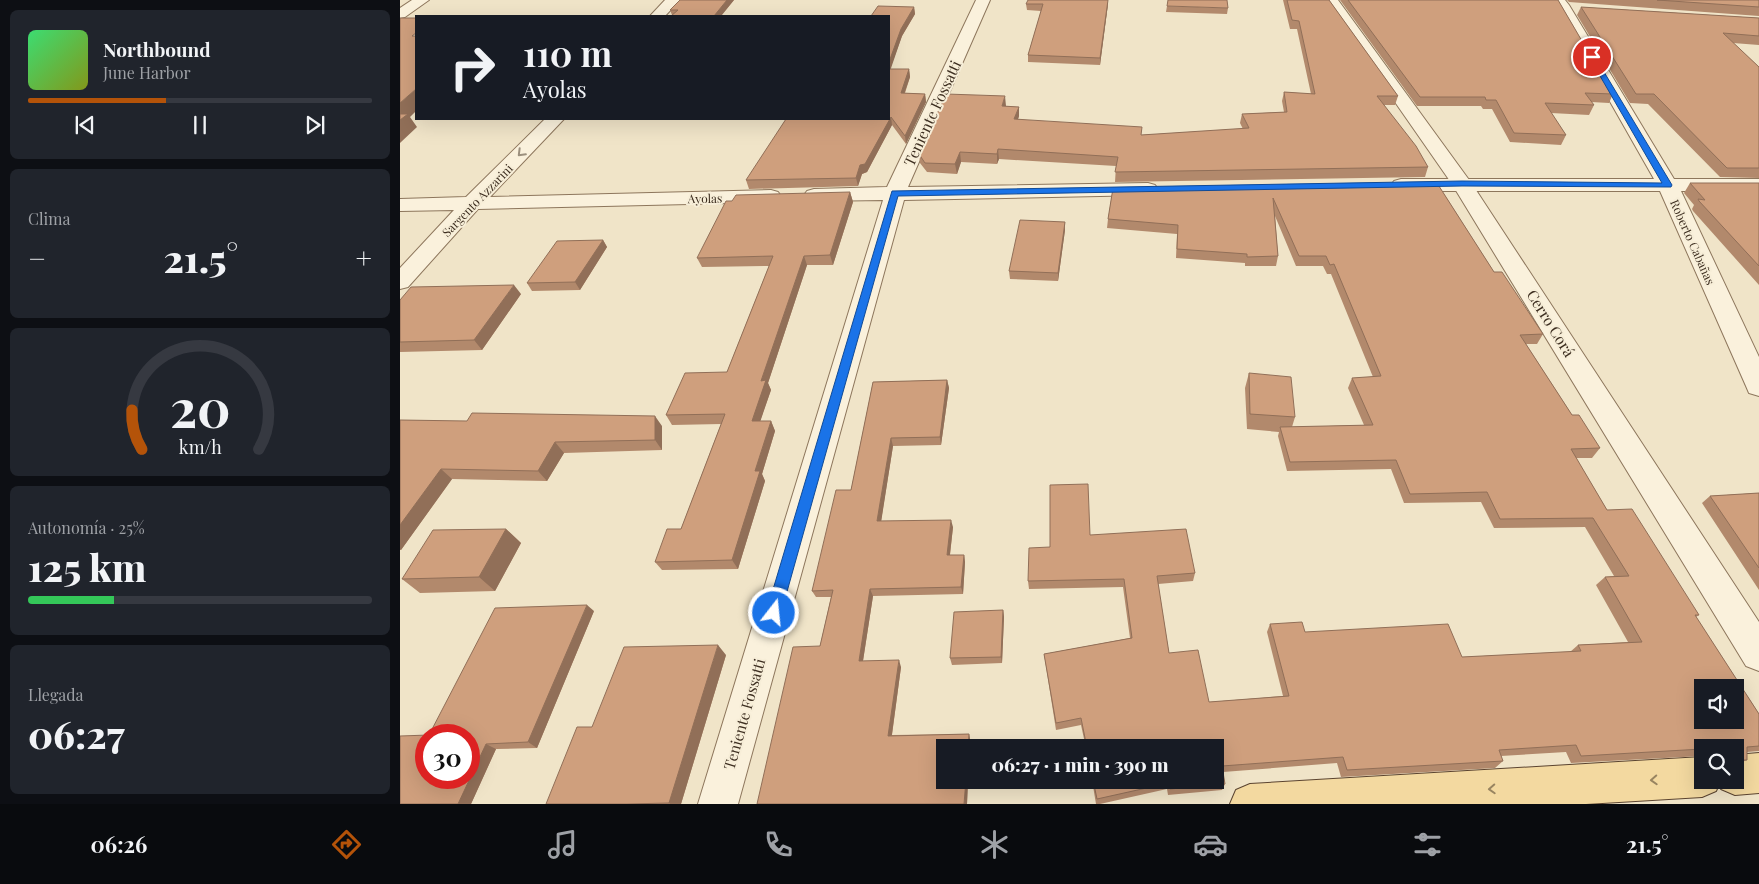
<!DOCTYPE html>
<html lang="es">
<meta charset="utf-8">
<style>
body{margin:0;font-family:"Playfair Display",serif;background:#20242c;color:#f1f3f6;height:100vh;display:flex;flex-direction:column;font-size:19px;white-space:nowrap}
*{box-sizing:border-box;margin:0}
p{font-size:16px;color:#9ea1a6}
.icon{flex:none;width:28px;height:28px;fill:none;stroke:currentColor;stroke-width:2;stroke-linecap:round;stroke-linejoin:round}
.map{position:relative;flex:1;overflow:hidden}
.sheet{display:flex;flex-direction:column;gap:10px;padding:10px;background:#0d0f14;width:400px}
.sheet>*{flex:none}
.hud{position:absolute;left:15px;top:15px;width:475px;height:105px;border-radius:0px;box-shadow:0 5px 20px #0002;background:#171b24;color:#f1f3f6;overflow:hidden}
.controls{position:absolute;left:1294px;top:679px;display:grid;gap:10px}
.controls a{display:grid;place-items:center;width:50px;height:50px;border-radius:0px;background:#171b24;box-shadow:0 5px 20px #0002;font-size:25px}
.speed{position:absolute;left:15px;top:724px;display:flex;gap:10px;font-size:25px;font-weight:700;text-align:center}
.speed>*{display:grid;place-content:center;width:65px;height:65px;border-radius:50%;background:#171b24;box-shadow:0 5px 20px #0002;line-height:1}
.speed .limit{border:8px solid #d22;background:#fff;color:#111}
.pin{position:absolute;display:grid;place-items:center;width:42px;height:42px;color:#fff;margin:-21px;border:2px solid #fff;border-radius:50%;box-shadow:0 1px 5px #0007}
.me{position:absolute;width:55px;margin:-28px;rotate:16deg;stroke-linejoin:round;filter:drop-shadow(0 0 4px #0008)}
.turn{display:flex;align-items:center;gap:18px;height:105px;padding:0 25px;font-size:22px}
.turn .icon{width:65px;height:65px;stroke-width:2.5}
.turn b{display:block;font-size:35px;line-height:42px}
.big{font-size:38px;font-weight:800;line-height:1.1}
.sheet .widget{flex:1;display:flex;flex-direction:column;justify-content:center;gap:8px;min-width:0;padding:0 18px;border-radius:8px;background:#20242c}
.sheet .dial{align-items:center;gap:0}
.dial svg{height:130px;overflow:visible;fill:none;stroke:#363941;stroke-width:7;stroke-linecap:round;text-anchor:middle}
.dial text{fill:#f1f3f6;stroke:none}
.song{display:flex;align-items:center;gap:15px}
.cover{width:60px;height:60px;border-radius:8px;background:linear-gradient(135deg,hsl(140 70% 55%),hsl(70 70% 35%))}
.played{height:5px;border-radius:2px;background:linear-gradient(90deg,#b45309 40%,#363941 40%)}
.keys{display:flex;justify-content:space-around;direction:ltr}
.heat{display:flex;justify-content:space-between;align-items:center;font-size:28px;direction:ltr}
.charge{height:8px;border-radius:4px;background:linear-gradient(90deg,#34c759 25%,#363941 0)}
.trip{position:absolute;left:536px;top:739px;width:288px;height:50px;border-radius:0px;background:#171b24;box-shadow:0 5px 20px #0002;font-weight:800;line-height:50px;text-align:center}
.dock{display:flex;height:80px;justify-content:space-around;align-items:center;background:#090b0e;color:#9ea1a6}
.dock .icon{width:35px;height:35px}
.dock .active{color:#b45309}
.dock b{font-size:22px;color:#f1f3f6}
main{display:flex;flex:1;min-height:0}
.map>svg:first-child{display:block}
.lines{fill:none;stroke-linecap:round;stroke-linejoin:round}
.minor-casing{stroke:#8d765c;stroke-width:2}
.tertiary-casing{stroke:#8d765c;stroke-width:2}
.primary-casing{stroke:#5b4430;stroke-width:2}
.minor{fill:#faf1dc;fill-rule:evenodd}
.tertiary{fill:#faf1dc;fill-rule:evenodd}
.primary{fill:#f3d9a0;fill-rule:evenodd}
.wall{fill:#b2896c}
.shaded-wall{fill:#916f58}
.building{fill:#cf9f7d;stroke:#916f58;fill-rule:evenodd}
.oneway{stroke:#9c907e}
.oneway2{stroke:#988460}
.route{fill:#1a73e8;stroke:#114b97}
.labels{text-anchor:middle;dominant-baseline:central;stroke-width:4;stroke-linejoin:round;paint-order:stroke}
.far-street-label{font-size:12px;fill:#3d2e20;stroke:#f7eed8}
.street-label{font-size:15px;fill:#3d2e20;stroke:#f7eed8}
</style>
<main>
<section class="sheet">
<div class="widget">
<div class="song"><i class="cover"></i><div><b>Northbound</b><p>June Harbor</p></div></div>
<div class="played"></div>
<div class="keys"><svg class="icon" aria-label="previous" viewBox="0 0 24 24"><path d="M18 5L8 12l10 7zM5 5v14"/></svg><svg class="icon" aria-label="pause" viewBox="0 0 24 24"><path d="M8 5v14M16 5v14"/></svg><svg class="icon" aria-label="next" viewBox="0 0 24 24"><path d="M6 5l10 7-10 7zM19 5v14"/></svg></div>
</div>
<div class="widget"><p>Clima</p>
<div class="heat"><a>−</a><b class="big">21.5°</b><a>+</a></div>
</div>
<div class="widget dial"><svg viewBox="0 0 100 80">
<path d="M14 69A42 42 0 1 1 86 69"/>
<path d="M14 69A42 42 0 0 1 8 45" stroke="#b45309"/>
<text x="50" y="56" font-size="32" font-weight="700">20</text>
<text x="50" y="72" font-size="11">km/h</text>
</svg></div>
<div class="widget"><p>Autonomía · 25%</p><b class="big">125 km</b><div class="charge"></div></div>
<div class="widget"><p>Llegada</p><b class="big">06:27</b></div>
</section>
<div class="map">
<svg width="1359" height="804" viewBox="0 0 1359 804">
<rect width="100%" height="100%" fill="#f0e4c8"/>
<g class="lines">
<defs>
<path id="minor" d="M 12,0 L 29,0 L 5,17 L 0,18 L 0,8 Z
M 265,0 L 280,0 L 265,16 L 250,16 Z
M 576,0 L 590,0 L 508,187 L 748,183 L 755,185 L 758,189 L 755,193 L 748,195 L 504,200 L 338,804 L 298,804 L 483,200 L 414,201 L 407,199 L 404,195 L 407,191 L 414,189 L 487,187 Z
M 1150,0 L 1165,0 L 1169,5 L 1274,179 L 1359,179 L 1359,191 L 1281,191 L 1359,357 L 1359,396 L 1349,393 L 1346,386 L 1260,191 L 1001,191 L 994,189 L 991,185 L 994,181 L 1001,179 L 1254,179 L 1158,10 Z
M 145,119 L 164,119 L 90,197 L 371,190 L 378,192 L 381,196 L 378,200 L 371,202 L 78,209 L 8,287 L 0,289 L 0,268 L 54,210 L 0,211 L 0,199 L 66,197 Z"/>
<path id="tertiary" d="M 924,0 L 938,0 L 1072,184 L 1359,622 L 1359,671 L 1346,666 L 1052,184 Z"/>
<path id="primary" d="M 1359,753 L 1359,793 L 1335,795 L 1321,789 L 1319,784 L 1316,791 L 1302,797 L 1186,804 L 830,804 L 836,790 L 850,784 L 1302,757 L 1302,780 L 1335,780 L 1335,755 Z"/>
</defs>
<use href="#minor" class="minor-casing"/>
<use href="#tertiary" class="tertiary-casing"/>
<use href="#primary" class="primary-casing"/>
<use href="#minor" class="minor"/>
<use href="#tertiary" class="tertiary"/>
<use href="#primary" class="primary"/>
</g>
<path class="wall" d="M 280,0 L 334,0 L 321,16 L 272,15 L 270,10 Z
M 883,0 L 929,0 L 998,96 L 995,105 L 984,105 L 1028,167 L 1025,177 L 715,182 L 716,166 L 599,159 L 597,164 L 561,162 L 557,174 L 527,172 L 520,163 L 519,154 L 606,106 L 619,107 L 619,116 L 618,119 L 741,135 L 843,129 L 840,123 L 842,114 L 884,112 L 882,101 L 884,92 L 911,94 L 897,29 L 890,29 Z
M 940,0 L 1158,0 L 1213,94 L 1209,103 L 1191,102 L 1194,105 L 1189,115 L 1151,113 L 1166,135 L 1161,145 L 1110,142 L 1092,109 L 1083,109 L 1081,106 L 1017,106 Z
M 1167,0 L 1359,0 L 1359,16 L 1169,2 Z
M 626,4 L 708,4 L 700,65 L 628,62 L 628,55 L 641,11 L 627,10 Z
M 767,6 L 828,8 L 827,14 L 766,12 Z
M 514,7 L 515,14 L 502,36 L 490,69 L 509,69 L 510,77 L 505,93 L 525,94 L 526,102 L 506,144 L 492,125 L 467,172 L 462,174 L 458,186 L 349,189 L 346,180 L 489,119 L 489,16 Z
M 1181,7 L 1359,18 L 1359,45 L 1333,43 L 1359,67 L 1359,178 L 1320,177 L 1248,104 L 1230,103 L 1177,15 Z
M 1037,183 L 1094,272 L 1143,334 L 1137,344 L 1126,344 L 1172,415 L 1200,448 L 1192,458 L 1176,458 L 1207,510 L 1299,615 L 1296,617 L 1359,714 L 1359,751 L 1347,752 L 1347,760 L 1335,765 L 1335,748 L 1302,748 L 1302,756 L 1171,763 L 1166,752 L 1101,756 L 1103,761 L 1095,768 L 941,777 L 937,763 L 823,772 L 825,784 L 822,790 L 768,795 L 767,789 L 700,804 L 696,804 L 692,780 L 815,780 L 815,748 L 686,748 L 681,725 L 656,730 L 644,654 L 730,638 L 723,587 L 629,589 L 628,581 L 650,547 L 690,535 L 795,573 L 793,581 L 758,584 L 769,653 L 809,702 L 883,696 L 867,632 L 870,624 L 905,632 L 1062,657 L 1170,652 L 1178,645 L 1228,642 L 1196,585 L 1205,577 L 1214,576 L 1185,527 L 1094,528 L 1081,502 L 1004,503 L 991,469 L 887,471 L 878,436 L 879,432 L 847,429 L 845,388 L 849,373 L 895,417 L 892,427 L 964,425 L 948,388 L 952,378 L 973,377 L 931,274 L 927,274 L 923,266 L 896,266 L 875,216 L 878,256 L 876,266 L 845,266 L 845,263 L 776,258 L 777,234 L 707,228 L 708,219 L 713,188 Z
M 1290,183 L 1359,183 L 1359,285 L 1293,211 L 1292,209 L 1294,205 L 1284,193 Z
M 450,192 L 453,202 L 433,265 L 407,265 L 368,383 L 371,390 L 360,421 L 371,421 L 375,431 L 362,474 L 365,481 L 338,569 L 262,570 L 255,562 L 281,529 L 321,424 L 272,425 L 266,415 L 327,372 L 369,266 L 302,267 L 297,258 Z
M 665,222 L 665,230 L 658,281 L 610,279 L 609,271 Z
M 203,240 L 207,247 L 180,290 L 132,291 L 127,283 Z
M 121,294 L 82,350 L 0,352 L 0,300 Z
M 547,380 L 549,388 L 541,445 L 493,446 L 481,521 L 553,527 L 550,555 L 564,555 L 565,562 L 563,594 L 473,596 L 463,661 L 501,667 L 492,735 L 569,734 L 570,739 L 570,748 L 545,748 L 545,780 L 568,780 L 567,804 L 357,804 L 420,646 L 431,597 L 416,597 L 412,591 L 451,490 L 473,382 Z
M 0,420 L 262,426 L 262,450 L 164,453 L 147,481 L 52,479 L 1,550 L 0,550 Z
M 1359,493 L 1359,590 L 1302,503 L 1310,496 Z
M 106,529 L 121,543 L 95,591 L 20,593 L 2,579 Z
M 603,610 L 604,617 L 602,663 L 552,665 L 550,658 Z
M 194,611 L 137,748 L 96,749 L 71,804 L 0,804 L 29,735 Z
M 326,655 L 281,804 L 146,804 L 192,727 Z"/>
<path class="shaded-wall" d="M 327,0 L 334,0 L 321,16 L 314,16 Z
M 708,0 L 708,4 L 700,65 L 700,58 Z
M 514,7 L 515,14 L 502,36 L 489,74 L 489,62 L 501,29 Z
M 509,69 L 510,77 L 502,100 L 501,93 Z
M 16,89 L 16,111 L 10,117 L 17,127 L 0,143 L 0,103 Z
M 525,94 L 526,102 L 506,144 L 505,136 Z
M 605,96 L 606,106 L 603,115 L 602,106 Z
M 619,107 L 619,116 L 615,128 L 614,119 Z
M 491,117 L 492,125 L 467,172 L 462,174 L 458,186 L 456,178 L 460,165 Z
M 598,149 L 599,159 L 597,164 L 597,154 Z
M 560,152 L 561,162 L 557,174 L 555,164 Z
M 450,192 L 453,202 L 433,265 L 430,255 Z
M 665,222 L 665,230 L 658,281 L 658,273 Z
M 203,240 L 207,247 L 180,290 L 175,282 Z
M 404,256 L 407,265 L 368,383 L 371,390 L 357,431 L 352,421 L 361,381 Z
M 114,285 L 121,294 L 82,350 L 74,340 Z
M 547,380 L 549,388 L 541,445 L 540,437 Z
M 255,416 L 262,426 L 262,450 L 255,440 Z
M 371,421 L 375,431 L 362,474 L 365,481 L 338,569 L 332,560 L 355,471 Z
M 491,438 L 493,446 L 480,529 L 477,521 Z
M 155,442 L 164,453 L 147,481 L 138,471 Z
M 41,469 L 52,479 L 1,550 L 0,549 L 0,525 Z
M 551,520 L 553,527 L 549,562 L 547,555 Z
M 106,529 L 121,543 L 95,591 L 79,577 Z
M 564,555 L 565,562 L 563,594 L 561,587 Z
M 470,589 L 473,596 L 462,667 L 459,661 Z
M 187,605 L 194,611 L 137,748 L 128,742 Z
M 603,610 L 604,617 L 602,663 L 601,657 Z
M 318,645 L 326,655 L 281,804 L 270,804 L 269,803 Z
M 499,660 L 501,667 L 491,741 L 488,736 Z
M 569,734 L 570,739 L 570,748 L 568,748 Z
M 86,744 L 96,749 L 71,804 L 58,804 Z
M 566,780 L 568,780 L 567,804 L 564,804 Z"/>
<path class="building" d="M 280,0 L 327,0 L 314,16 L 271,16 L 278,10 L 270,10 Z
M 628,0 L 708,0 L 700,58 L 628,55 L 643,4 L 626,4 Z
M 768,0 L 827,0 L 828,8 L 767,6 Z
M 887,0 L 929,0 L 998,96 L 977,96 L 1016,146 L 1028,167 L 715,172 L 718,157 L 598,149 L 597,154 L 560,152 L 555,164 L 525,163 L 519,154 L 546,94 L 605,96 L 602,106 L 619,107 L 614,119 L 742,127 L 741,135 L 849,128 L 842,114 L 887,112 L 884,92 L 915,94 L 899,21 L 892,20 Z
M 948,0 L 1158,0 L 1213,94 L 1185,93 L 1194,105 L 1145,103 L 1166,135 L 1114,133 L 1096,100 L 1086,100 L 1085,97 L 1020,97 Z
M 1257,0 L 1359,0 L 1359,7 Z
M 478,6 L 514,7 L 501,29 L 489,62 L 489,16 L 471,16 Z
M 1181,7 L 1359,18 L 1359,36 L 1323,33 L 1359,67 L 1359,168 L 1327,168 L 1254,94 L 1236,94 Z
M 0,18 L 16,18 L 16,33 L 12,36 L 16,36 L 16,89 L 0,103 Z
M 489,69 L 509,69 L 501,93 L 525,94 L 505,136 L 491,117 L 465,164 L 460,165 L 456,178 L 346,180 L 386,119 L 489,119 Z
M 0,114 L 8,114 L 0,120 Z
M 1037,183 L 1094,272 L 1102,272 L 1143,334 L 1120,335 L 1172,415 L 1179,415 L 1200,448 L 1171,449 L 1207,510 L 1232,509 L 1299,615 L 1295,615 L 1359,714 L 1359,746 L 1347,747 L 1347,760 L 1335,760 L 1335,748 L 1302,748 L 1302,749 L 1181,756 L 1176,745 L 1099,750 L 1103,761 L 947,770 L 943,757 L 822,766 L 825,784 L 770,789 L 769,783 L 697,799 L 693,780 L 815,780 L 815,748 L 687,748 L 681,718 L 656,723 L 644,654 L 732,638 L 724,579 L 628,581 L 629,548 L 650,547 L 650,485 L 688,484 L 690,535 L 786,529 L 795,573 L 757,576 L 769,653 L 798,650 L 809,702 L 889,696 L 870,624 L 902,622 L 905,632 L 1048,624 L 1062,657 L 1181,651 L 1178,645 L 1242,642 L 1205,577 L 1229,576 L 1193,518 L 1100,519 L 1087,492 L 1010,494 L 996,460 L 890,462 L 880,427 L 973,425 L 952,378 L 981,376 L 934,264 L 930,265 L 926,256 L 899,256 L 873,198 L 878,256 L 847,257 L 847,254 L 777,249 L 778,225 L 708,219 L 713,188 ZM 1302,688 L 1335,688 L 1335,720 L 1302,720 Z
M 1290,183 L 1359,183 L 1359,266 L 1299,201 L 1298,199 L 1305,200 Z
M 450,192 L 430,255 L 404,256 L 361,381 L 366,380 L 352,421 L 371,421 L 355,471 L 360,471 L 332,560 L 255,562 L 267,529 L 281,529 L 325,414 L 266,415 L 285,373 L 327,372 L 373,256 L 297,258 L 326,201 L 332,201 L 336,195 Z
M 620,220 L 665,222 L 658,273 L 609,271 Z
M 203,240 L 175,282 L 127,283 L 157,241 Z
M 114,285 L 74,340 L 0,342 L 0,300 L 11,287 Z
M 849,373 L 891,377 L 895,417 L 850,414 Z
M 547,380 L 540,437 L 491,438 L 477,521 L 551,520 L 547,555 L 564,555 L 561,587 L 470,589 L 459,661 L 499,660 L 488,736 L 569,734 L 568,748 L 545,748 L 545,780 L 566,780 L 564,804 L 357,804 L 393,647 L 420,646 L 433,590 L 412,591 L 436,490 L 451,490 L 473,382 Z
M 72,413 L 255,416 L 255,440 L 155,442 L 138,471 L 41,469 L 0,525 L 0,420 L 67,421 Z
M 1359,493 L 1359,568 L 1310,496 Z
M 106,529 L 79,577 L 2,579 L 33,530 Z
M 187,605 L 128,742 L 86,744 L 58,804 L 0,804 L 0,736 L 29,735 L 95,608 ZM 26,735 L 69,735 L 69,778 L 26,778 Z
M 603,610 L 601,657 L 550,658 L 554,612 Z
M 318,645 L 269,803 L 227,804 L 146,804 L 177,727 L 192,727 L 224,647 Z"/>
<defs><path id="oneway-chevron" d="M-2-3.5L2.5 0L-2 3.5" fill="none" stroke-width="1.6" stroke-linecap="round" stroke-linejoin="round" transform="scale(1.25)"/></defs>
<use class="oneway" href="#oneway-chevron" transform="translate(121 153) rotate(135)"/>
<g class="oneway2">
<use href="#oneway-chevron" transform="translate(1254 780) rotate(177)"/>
<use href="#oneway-chevron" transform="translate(1092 789) rotate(177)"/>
</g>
<path class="route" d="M 1192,55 L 1195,57 L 1272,185 L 1271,187 L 1062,186 L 498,196 L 381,613 L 379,618 L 374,620 L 368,618 L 366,613 L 492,191 L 1062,181 L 1262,183 L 1189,57 Z"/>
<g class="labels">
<g class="far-street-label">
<text transform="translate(305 198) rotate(-1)">Ayolas</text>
<text transform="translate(77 200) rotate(-46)">Sargento Azzarini</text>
<text transform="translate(1293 242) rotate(66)">Roberto Cabañas</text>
</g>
<g class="street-label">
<text transform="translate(532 113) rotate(-65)">Teniente Fossatti</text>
<text transform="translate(1151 323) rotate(58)">Cerro Corá</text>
<text transform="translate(344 714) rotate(-74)">Teniente Fossatti</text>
</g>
</g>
</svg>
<div class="controls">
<a><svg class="icon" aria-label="sound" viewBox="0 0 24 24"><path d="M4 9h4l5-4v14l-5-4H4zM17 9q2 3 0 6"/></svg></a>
<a><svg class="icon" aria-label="search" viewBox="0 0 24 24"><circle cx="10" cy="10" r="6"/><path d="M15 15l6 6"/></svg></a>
</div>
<div class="speed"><div class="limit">30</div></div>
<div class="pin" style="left:1192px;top:57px;background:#d93025"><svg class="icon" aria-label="arrive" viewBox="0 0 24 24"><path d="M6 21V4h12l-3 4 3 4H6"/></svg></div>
<svg class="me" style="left:374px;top:613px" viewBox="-20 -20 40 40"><circle r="17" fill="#1a73e8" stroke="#fff" stroke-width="3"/><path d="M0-11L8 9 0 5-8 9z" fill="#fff"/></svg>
<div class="trip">06:27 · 1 min · 390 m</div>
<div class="hud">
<div class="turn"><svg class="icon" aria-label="right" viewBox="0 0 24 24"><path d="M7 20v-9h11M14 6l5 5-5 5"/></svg><div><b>110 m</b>Ayolas</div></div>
</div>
</div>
</main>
<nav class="dock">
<b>06:26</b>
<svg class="icon active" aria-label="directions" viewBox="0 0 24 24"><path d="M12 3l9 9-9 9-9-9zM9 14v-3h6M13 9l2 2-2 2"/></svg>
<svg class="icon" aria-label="music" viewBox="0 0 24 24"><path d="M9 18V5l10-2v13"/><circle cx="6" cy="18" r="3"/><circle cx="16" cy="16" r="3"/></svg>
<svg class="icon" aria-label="phone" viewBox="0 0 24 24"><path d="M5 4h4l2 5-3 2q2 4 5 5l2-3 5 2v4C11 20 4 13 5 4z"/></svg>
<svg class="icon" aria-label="climate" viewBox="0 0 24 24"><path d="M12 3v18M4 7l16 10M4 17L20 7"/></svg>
<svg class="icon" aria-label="car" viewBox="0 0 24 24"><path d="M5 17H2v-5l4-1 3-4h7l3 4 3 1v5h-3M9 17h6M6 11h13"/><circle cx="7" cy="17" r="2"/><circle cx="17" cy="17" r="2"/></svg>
<svg class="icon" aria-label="filters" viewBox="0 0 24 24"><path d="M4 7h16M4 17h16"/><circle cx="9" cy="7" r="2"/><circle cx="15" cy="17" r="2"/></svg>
<b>21.5°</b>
</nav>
